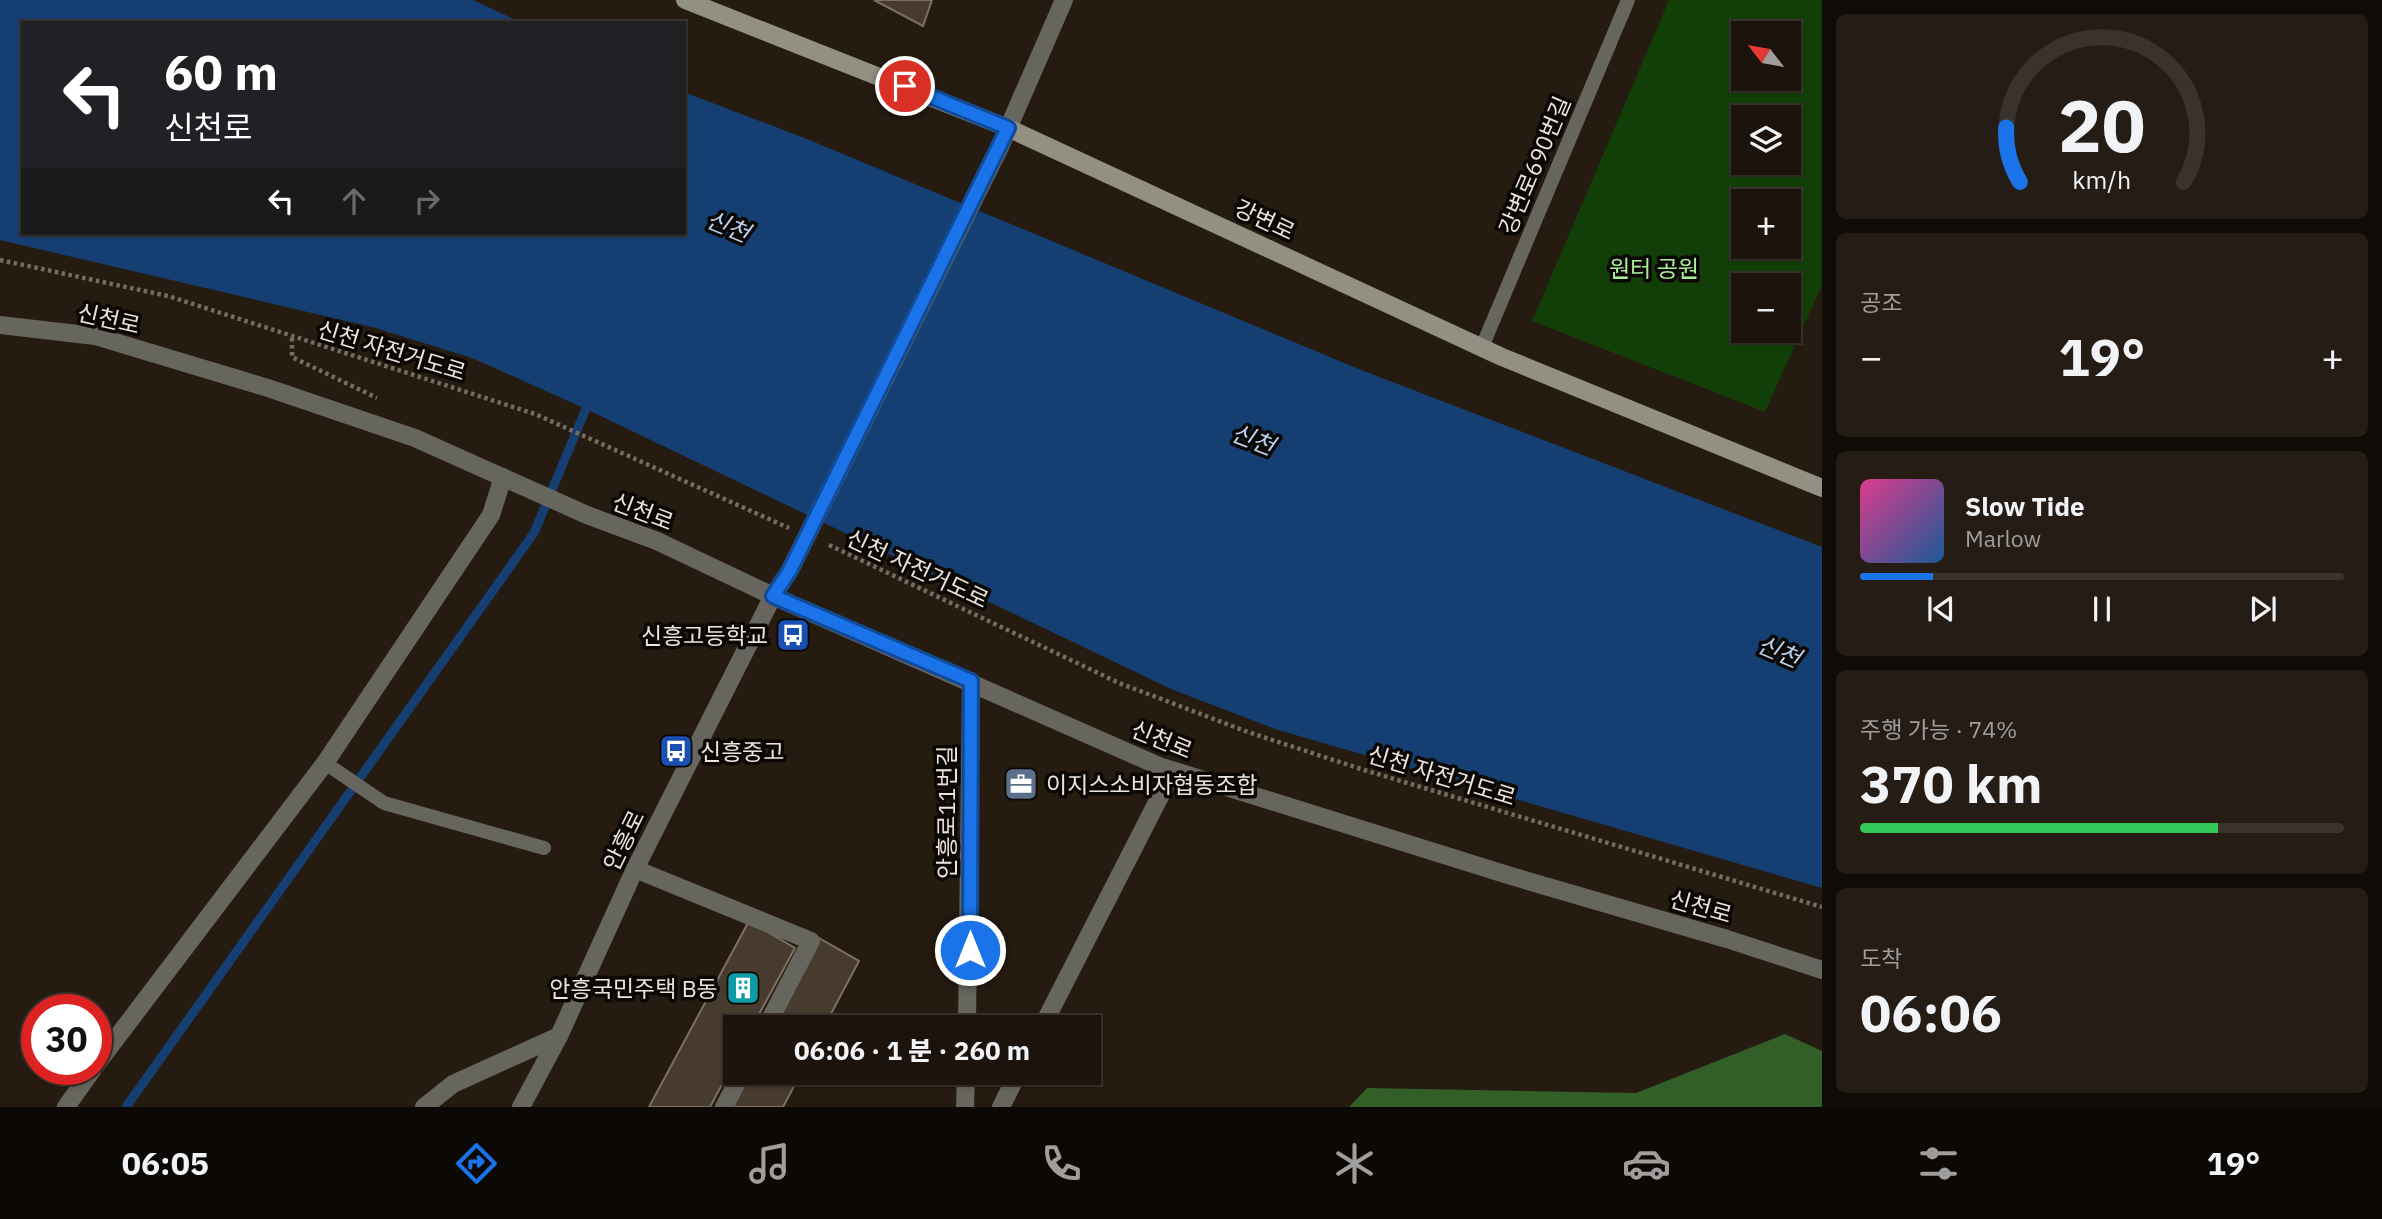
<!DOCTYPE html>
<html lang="ko">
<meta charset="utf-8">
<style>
body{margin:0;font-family:"IBM Plex Sans","Noto Sans KR",sans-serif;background:#251d15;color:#f1f3f6;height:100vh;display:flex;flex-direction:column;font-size:26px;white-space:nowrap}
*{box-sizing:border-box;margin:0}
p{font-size:23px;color:#a09e9d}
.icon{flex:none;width:38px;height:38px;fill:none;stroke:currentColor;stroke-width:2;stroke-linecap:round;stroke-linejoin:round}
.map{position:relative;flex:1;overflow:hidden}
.details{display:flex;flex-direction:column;gap:14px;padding:14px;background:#0f0b07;width:560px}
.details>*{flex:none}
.guide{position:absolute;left:21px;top:21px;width:665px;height:214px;border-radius:0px;box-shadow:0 2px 5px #0004,0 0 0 2px #3a332d;background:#202124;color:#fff;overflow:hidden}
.needle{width:46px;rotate:301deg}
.fabs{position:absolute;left:1731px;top:21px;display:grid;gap:14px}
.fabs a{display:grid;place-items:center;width:70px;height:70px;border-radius:0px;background:#1c140c;box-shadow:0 2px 5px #0004,0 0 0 2px #3a332d;font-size:35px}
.speed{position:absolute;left:21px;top:994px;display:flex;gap:14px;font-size:35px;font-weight:700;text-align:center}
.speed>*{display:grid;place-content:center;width:91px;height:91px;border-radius:50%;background:#1c140c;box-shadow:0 2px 5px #0004,0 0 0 2px #3a332d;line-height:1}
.speed .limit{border:10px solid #d22;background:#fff;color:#111}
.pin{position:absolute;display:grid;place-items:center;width:60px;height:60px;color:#fff;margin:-30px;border:4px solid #fff;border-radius:50%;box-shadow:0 2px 7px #0007}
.me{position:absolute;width:77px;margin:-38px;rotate:0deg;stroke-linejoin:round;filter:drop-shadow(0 0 5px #0008)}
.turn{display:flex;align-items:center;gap:24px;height:147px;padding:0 28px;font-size:32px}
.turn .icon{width:91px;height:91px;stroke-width:2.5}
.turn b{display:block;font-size:49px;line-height:60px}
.lanes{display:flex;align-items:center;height:66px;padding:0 28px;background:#0003;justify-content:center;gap:35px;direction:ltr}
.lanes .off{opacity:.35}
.big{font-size:52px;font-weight:800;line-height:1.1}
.details .card{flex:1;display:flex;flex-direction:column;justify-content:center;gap:10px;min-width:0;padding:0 24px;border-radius:10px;background:#251d15}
.details .dial{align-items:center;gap:0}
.dial svg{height:182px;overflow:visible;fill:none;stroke:#3a332d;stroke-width:7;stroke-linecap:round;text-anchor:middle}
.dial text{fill:#f1f3f6;stroke:none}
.song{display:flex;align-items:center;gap:21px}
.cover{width:84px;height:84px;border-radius:10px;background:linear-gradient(135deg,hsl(330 70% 55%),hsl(210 70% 35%))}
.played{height:7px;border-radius:4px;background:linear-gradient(90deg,#1a73e8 15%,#3a332d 15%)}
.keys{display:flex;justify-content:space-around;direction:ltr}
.heat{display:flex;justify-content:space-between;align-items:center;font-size:38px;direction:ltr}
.charge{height:10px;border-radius:5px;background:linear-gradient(90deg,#34c759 74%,#3a332d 0)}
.trip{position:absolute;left:723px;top:1015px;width:378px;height:70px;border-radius:0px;background:#1c140c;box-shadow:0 2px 5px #0004,0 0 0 2px #3a332d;font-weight:800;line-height:70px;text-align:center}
.tab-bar{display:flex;height:112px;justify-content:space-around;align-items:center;background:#0b0805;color:#a09e9d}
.tab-bar .icon{width:49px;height:49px}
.tab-bar .current{color:#1a73e8}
.tab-bar b{font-size:32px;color:#f1f3f6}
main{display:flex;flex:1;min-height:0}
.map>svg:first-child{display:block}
.green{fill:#123e07;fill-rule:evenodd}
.forest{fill:#315f27}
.water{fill:#153f72}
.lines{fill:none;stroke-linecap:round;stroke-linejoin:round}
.stream{stroke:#153f72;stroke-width:9}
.building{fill:#473b2f;stroke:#7d6f62;stroke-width:2}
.path{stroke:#756c62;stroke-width:4.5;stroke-dasharray:3.5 3.5;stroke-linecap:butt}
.service{stroke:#67665e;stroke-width:14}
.minor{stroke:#67665e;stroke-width:18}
.tertiary{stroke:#67665e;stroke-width:18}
.secondary{stroke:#928f83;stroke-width:18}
.tertiary-bridge{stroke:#67665e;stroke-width:18}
.route-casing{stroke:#114b97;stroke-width:18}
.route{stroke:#1a73e8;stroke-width:12}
.labels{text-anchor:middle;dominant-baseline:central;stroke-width:7;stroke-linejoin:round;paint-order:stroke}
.street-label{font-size:23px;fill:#ebe3dc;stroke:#0b0704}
.park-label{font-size:23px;fill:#aaed9b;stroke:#0b0704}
.poi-label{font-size:23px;fill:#ebe3dc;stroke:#0b0704;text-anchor:end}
.water-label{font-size:24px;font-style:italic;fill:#b9d1f1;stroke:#0b0704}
</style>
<main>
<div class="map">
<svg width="1822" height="1107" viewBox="0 0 1822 1107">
<rect width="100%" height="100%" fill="#261b10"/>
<path class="green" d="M 1669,0 L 1822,0 L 1822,285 L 1765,412 L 1532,321 ZM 1743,33 L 1788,33 L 1788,79 L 1743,79 ZM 1743,117 L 1788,117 L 1788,163 L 1743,163 ZM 1743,201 L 1788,201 L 1788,247 L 1743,247 ZM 1743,285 L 1788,285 L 1788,331 L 1743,331 Z"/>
<path class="forest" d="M 1785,1034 L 1822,1051 L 1822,1107 L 1349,1107 L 1367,1088 L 1636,1093 Z"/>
<path class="water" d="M 0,0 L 473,0 L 522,23 L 23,23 L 23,233 L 684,233 L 684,92 L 812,141 L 1361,370 L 1822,547 L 1822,888 L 1275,729 L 1171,689 L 586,409 L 472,358 L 372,327 L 0,240 Z"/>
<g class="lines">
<path class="stream" d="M 126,1107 L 534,533 L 590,399"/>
</g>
<path class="building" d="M 874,0 L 932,0 L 923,26 Z
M 749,921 L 795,948 L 752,1027 L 735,1027 L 735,1060 L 710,1107 L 649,1107 Z
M 819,938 L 859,961 L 824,1027 L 773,1027 Z
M 750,1073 L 801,1073 L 783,1107 L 733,1107 Z"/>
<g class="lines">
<path class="path" d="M 0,260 L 168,296 L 535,414 L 789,528
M 292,338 L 292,357 L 377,398
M 829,545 L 1119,683 L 1248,732 L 1364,770 L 1822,907"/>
<path class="service" d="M 1482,347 L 1628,0
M 325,763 L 384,803 L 544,848"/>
<path class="minor" d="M 635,869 L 811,941 L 766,1027
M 967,1027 L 971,681
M 1042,1027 L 1173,771
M 96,1065 L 325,763 L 491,515 L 503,477
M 66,1107 L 93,1069
M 424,1107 L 453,1084 L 559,1036
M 724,1107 L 742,1073
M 965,1107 L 966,1073
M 1001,1107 L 1018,1073"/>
<path class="tertiary" d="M 1000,147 L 1064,0
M 0,325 L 95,336 L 268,388 L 415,438 L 587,515 L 657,541 L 773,596 L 1159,766 L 1511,876 L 1727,939 L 1822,970
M 521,1107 L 559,1036 L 635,869 L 773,596 L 790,570"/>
<path class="secondary" d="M 685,0 L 1008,128 L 1502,357 L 1822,488"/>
<path class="tertiary-bridge" d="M 790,570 L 1000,147"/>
</g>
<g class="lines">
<defs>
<path id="route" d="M 905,86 L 1008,128 L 790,570 L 773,596 L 971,681 L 970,950"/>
</defs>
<use href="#route" class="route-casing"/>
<use href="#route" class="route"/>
</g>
<defs>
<symbol id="bus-square" viewBox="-11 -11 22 22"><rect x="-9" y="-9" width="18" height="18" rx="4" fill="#1a4fb4" stroke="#0b0704"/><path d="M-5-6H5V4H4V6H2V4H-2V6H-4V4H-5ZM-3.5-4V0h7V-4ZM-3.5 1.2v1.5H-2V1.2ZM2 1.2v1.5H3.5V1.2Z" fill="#fff"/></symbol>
<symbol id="office-square" viewBox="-11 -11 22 22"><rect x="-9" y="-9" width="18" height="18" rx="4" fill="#5c6f8a" stroke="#0b0704"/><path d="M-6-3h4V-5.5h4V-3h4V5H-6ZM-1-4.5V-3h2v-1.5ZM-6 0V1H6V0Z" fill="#fff"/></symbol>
<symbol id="building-square" viewBox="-11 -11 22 22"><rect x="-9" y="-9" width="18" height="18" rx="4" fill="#0f9aa8" stroke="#0b0704"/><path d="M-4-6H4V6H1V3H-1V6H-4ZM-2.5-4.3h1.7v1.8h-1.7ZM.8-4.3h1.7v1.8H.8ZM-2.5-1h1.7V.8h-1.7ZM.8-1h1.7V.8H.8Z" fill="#fff"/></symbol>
</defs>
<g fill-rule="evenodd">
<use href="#bus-square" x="774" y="616" width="38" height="38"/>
<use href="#bus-square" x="657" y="732" width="38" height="38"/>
<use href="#office-square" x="1002" y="765" width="38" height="38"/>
<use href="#building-square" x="724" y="969" width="38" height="38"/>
</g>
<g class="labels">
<g class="street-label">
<text transform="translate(1534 165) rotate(-67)">강변로690번길</text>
<text transform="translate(1265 219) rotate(25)">강변로</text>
<text transform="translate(109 318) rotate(13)">신천로</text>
<text transform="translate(392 350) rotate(17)">신천 자전거도로</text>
<text transform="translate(643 511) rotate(21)">신천로</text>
<text transform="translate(918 568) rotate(25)">신천 자전거도로</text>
<text transform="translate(1162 739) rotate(22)">신천로</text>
<text transform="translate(1442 775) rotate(17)">신천 자전거도로</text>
<text transform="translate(946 812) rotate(-90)">안흥로11번길</text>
<text transform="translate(623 840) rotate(-64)">안흥로</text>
<text transform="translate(1701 906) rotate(16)">신천로</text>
</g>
<g class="park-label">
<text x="1654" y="268">원터 공원</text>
</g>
<g class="poi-label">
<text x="768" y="635">신흥고등학교</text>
<text x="700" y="751" text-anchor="start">신흥중고</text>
<text x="1046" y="784" text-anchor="start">이지스소비자협동조합</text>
<text x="718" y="988">안흥국민주택 B동</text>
</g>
<g class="water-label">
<text transform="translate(728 226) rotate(22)">신천</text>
<text transform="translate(1253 439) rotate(21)">신천</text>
<text transform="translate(1779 651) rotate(23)">신천</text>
</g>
</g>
</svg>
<div class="fabs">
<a><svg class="needle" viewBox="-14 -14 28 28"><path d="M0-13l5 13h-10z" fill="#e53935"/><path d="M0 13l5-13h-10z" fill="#a09e9d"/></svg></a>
<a><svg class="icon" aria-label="layers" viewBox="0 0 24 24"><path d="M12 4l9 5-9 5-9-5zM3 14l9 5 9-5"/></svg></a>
<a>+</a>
<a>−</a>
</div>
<div class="speed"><div class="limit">30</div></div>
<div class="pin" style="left:905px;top:86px;background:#d93025"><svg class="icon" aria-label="arrive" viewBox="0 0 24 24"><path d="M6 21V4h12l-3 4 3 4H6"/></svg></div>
<svg class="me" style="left:970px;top:950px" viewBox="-20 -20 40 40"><circle r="17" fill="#1a73e8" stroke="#fff" stroke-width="3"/><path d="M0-11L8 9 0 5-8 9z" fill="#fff"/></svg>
<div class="trip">06:06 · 1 분 · 260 m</div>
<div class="guide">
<div class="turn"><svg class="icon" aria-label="left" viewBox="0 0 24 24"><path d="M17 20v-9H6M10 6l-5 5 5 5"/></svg><div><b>60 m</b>신천로</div></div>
<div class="lanes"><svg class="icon" aria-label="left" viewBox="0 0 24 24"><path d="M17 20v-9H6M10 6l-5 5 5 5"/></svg><svg class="icon off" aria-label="ahead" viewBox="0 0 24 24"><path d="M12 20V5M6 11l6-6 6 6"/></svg><svg class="icon off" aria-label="right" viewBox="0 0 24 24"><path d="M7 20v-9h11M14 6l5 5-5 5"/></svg></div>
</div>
</div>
<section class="details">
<div class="card dial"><svg viewBox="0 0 100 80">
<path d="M14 69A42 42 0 1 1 86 69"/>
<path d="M14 69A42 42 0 0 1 8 45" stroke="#1a73e8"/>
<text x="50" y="56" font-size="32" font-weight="700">20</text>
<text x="50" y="72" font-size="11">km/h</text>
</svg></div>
<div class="card"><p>공조</p>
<div class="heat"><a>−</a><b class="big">19°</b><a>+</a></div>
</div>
<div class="card">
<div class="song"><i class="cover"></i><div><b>Slow Tide</b><p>Marlow</p></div></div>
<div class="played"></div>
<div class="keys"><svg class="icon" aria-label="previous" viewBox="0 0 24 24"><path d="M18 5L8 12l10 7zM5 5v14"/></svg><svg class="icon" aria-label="pause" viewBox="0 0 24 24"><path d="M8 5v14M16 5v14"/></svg><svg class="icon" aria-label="next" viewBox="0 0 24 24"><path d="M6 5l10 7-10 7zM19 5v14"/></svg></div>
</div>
<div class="card"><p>주행 가능 · 74%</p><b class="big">370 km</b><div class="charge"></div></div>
<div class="card"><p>도착</p><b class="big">06:06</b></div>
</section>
</main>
<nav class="tab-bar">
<b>06:05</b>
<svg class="icon current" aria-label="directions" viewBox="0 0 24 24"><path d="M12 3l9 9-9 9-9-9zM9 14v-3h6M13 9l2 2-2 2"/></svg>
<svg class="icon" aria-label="music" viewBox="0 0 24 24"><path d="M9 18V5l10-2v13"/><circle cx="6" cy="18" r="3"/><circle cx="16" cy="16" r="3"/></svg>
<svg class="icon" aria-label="phone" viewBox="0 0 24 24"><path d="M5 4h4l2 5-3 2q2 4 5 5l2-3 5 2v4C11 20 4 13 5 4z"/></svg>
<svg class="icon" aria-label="climate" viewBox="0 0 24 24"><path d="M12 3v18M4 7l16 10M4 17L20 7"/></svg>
<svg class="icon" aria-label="car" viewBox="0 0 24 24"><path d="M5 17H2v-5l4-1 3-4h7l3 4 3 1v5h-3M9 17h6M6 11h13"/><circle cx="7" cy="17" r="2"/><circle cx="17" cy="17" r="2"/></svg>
<svg class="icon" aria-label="filters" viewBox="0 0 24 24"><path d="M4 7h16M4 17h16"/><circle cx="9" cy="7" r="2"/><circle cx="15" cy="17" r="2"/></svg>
<b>19°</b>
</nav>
